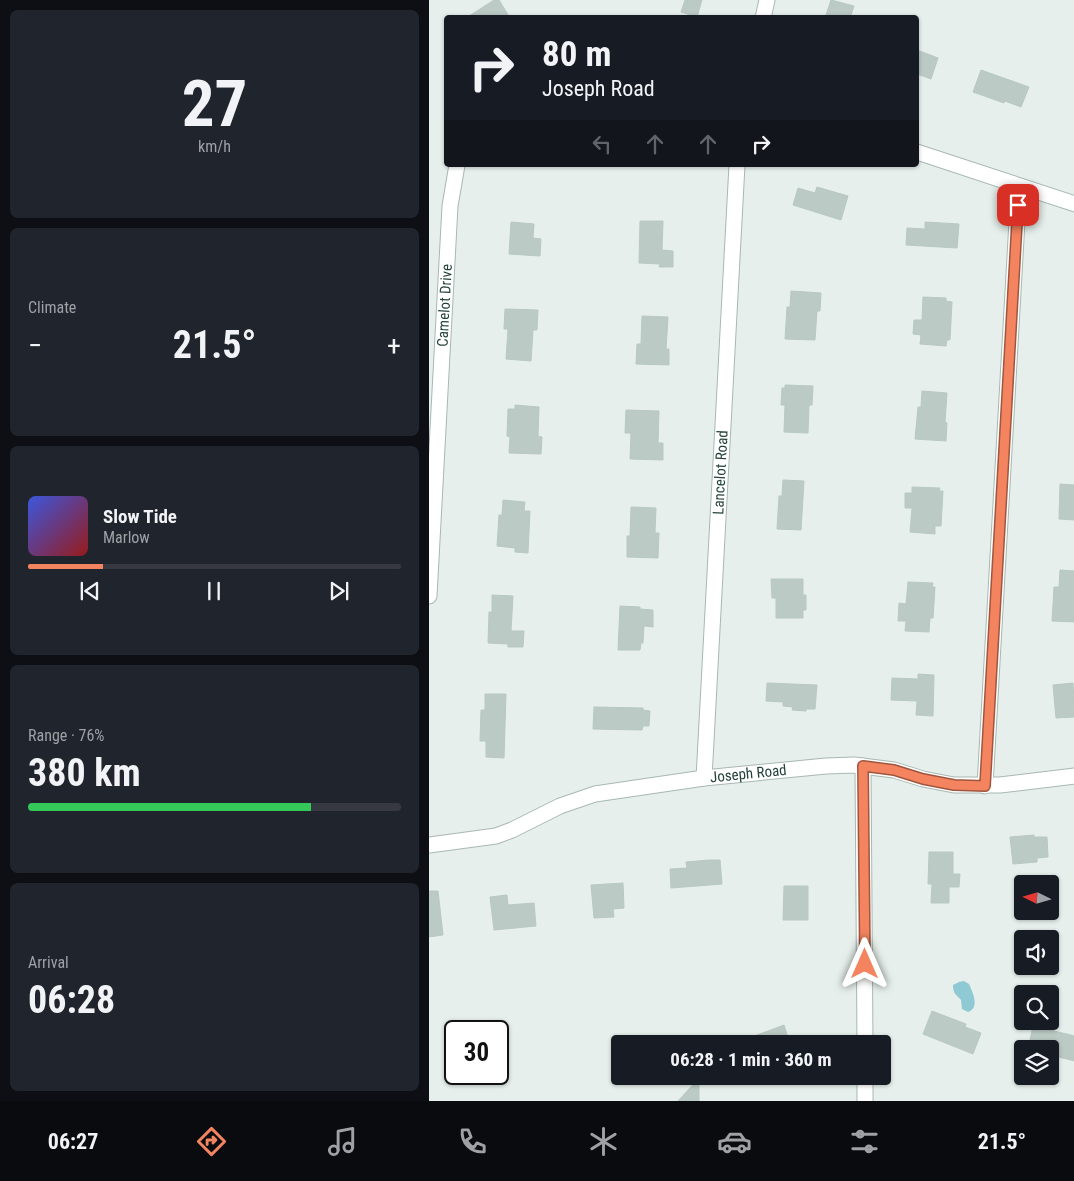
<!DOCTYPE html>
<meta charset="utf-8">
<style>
body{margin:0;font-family:"Roboto Condensed",sans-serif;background:#20242c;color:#f1f3f6;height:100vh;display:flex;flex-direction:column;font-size:19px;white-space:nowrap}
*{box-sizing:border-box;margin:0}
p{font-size:16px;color:#9ea1a6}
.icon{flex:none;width:28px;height:28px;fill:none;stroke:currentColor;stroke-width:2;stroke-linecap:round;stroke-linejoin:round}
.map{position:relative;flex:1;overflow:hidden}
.side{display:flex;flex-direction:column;gap:10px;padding:10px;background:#0d0f14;width:429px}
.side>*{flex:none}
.banner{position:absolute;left:15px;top:15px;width:475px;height:152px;border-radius:5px;box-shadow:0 1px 4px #0004;background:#171b24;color:#f1f3f6;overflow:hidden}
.needle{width:32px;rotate:275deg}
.controls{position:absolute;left:585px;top:875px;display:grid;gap:10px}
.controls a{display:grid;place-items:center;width:45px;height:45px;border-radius:5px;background:#171b24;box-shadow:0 1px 4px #0004;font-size:25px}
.speed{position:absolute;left:15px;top:1020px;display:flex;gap:10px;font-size:25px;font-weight:700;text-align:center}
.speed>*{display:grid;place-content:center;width:65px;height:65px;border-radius:50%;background:#171b24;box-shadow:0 1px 4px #0004;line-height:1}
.speed .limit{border:2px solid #111;border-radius:8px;background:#fff;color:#111}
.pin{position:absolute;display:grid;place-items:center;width:42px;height:42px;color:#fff;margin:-21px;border-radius:10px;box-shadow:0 2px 8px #0006}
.me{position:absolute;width:55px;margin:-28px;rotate:0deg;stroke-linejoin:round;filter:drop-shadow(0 0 4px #0008)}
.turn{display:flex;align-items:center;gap:18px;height:105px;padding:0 15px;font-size:22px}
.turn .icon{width:65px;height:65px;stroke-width:2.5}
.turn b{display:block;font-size:35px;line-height:42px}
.lanes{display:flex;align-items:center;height:48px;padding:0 15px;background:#0003;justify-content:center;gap:25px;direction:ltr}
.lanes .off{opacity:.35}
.big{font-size:38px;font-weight:700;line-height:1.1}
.side .card{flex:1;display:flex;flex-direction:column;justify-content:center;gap:8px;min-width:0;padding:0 18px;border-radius:8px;background:#20242c}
.side .dial{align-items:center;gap:0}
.dial b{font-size:65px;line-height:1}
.song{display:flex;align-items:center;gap:15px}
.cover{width:60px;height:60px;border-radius:8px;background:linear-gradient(135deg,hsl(230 70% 55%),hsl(0 70% 35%))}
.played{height:5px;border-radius:2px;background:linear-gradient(90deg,#f4845f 20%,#363941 20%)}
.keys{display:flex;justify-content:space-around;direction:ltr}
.heat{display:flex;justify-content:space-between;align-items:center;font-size:28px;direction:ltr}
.charge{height:8px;border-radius:4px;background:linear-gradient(90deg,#34c759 76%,#363941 0)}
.trip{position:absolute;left:182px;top:1035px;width:280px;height:50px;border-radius:5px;background:#171b24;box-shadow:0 1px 4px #0004;font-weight:700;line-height:50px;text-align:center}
.menu{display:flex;height:80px;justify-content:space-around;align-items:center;background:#090b0e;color:#9ea1a6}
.menu .icon{width:35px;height:35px}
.menu .selected{color:#f4845f}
.menu b{font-size:22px;color:#f1f3f6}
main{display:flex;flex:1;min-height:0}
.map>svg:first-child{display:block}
.water{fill:#8ec9d4}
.building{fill:#bbcac4;stroke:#b8c9c2}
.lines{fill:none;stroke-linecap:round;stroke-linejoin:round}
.minor-casing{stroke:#a8b8b2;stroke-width:17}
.minor{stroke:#fff;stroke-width:15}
.route-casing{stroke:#9f563e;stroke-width:12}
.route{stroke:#f4845f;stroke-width:9}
.labels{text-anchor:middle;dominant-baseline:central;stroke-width:4;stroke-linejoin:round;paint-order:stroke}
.street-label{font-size:15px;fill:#24423a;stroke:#f7fbf9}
</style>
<main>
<section class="side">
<div class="card dial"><b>27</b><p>km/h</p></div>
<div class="card"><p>Climate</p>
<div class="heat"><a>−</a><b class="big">21.5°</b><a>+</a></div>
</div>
<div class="card">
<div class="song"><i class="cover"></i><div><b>Slow Tide</b><p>Marlow</p></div></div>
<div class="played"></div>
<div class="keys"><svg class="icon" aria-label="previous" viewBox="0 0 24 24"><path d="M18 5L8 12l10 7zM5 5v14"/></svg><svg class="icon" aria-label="pause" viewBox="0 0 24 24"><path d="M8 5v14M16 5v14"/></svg><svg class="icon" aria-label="next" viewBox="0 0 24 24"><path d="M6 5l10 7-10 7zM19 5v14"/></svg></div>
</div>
<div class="card"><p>Range · 76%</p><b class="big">380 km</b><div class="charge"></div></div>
<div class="card"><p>Arrival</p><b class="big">06:28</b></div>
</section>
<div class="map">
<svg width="646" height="1101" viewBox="0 0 646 1101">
<rect width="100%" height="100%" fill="#e6efeb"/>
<path class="water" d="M 535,981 L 540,984 C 544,993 551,1008 539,1012 L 533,1009 L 532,1000 C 527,994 524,994 524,985 L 530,982 Z"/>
<path class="building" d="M 65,0 L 70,0 L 81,18 L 37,18 Z
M 256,0 L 273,0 L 268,17 L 252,12 Z
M 402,0 L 425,6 L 421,18 L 396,18 Z
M 488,50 L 509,58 L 502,79 L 488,74 Z
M 552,70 L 600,87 L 592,107 L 576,101 L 575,103 L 544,92 Z
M 388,187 L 419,196 L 412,220 L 364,205 L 369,188 L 386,193 Z
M 211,221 L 234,221 L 233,250 L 244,251 L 244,267 L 230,267 L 231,264 L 210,263 Z
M 82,222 L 105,224 L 104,238 L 112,239 L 111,256 L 80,254 Z
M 496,222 L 530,224 L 528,248 L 477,245 L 478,228 L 496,229 Z
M 362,291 L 392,293 L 391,311 L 388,311 L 386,340 L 356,339 L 358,307 L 361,307 Z
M 494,297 L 517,298 L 517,301 L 523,302 L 521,340 L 518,340 L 517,346 L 491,344 L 492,335 L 484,334 L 485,320 L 493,320 Z
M 76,309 L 109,310 L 108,330 L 104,330 L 102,361 L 77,359 L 79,329 L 75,329 Z
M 213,316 L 239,317 L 237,349 L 240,349 L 240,365 L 207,364 L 208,344 L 212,344 Z
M 356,385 L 384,386 L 383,405 L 380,405 L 379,433 L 355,432 L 356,405 L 352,405 L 353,388 L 356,388 Z
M 493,391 L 518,393 L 516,422 L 518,423 L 517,441 L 486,439 L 489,407 L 492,407 Z
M 86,405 L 110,407 L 109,436 L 113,437 L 112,454 L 80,453 L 81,437 L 78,436 L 79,409 L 86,409 Z
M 197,410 L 230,411 L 229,443 L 234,443 L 234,460 L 201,459 L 202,433 L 196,433 Z
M 354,480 L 375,481 L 372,530 L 348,529 L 350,496 L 353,496 Z
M 631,484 L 646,485 L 646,520 L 630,519 Z
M 483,487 L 511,488 L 510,491 L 514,491 L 512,526 L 506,526 L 506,534 L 481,532 L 483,508 L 476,508 L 476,493 L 483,493 Z
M 74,500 L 96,502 L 95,511 L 101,511 L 99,553 L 86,552 L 86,548 L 68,546 L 70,515 L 73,515 Z
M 202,507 L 227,508 L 226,533 L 230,533 L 229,558 L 198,557 L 198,536 L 201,536 Z
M 631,570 L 646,571 L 646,622 L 623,621 L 625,587 L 630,587 Z
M 342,579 L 374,579 L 374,595 L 377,595 L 377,610 L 374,610 L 374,618 L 347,618 L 347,598 L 343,598 Z
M 479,582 L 504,583 L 503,587 L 506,587 L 504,618 L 501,618 L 500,632 L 476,631 L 477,621 L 469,621 L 470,603 L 477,604 Z
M 63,595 L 84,596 L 82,631 L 95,631 L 94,647 L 79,647 L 79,644 L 59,643 L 60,612 L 63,612 Z
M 191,606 L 211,607 L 211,609 L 224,610 L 224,627 L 215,626 L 214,643 L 212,643 L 211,650 L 189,650 Z
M 489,674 L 505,675 L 504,716 L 487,715 L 488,701 L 462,700 L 463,678 L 489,679 Z
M 338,683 L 388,685 L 386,709 L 377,709 L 377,711 L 363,710 L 364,707 L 354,706 L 354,702 L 337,701 Z
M 644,683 L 646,717 L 627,718 L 624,685 Z
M 56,694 L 77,694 L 75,758 L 57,757 L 57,741 L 51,741 L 52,710 L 56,710 Z
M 165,707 L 214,708 L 214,710 L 221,711 L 220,726 L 214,726 L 213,730 L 164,729 Z
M 605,835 L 605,837 L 618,837 L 619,857 L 608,858 L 608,862 L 584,864 L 581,837 Z
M 500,852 L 524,852 L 524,874 L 531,874 L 530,887 L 520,887 L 520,903 L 502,903 L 503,884 L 499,884 Z
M 280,860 L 291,860 L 293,884 L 242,888 L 241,869 L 258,868 L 257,862 Z
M 194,883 L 195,908 L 184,909 L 185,917 L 165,918 L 162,885 Z
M 355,886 L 379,886 L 379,920 L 354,920 Z
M 0,891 L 9,891 L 14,935 L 0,937 Z
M 78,895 L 79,905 L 105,903 L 107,926 L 65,930 L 61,897 Z
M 503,1011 L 537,1024 L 536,1027 L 552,1033 L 544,1054 L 494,1034 Z
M 355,1025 L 361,1044 L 309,1044 L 309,1042 Z
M 604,1026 L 646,1036 L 646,1061 L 621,1055 L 621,1049 L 599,1049 Z
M 270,1078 L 270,1101 L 249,1101 Z"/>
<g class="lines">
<defs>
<g id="minor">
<path d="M 334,18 L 338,0"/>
<path d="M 488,152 L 646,204"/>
<path id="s1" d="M 0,596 L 21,206 L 28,165"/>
<path d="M 434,766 L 436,1044"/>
<path id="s2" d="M 275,778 L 308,165"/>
<path d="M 556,786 L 590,186"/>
<path id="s3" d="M 0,845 L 67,836 L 83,830 L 131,806 L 166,794 L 275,778 L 397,766 L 425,765 L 465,770 L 494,779 L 525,785 L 571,785 L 646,776"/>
<path d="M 436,1076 L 436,1101"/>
</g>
</defs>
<use href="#minor" class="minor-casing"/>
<use href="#minor" class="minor"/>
</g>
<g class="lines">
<defs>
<path id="route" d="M 436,964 L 434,766 L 465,770 L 494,779 L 525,785 L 556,786 L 589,205"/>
</defs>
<use href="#route" class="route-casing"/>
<use href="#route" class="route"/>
</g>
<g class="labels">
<g class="street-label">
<text stroke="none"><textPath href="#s1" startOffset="291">Camelot Drive</textPath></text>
<text stroke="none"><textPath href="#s2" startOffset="306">Lancelot Road</textPath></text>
<text stroke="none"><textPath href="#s3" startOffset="330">Joseph Road</textPath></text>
</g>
</g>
</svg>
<div class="controls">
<a><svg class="needle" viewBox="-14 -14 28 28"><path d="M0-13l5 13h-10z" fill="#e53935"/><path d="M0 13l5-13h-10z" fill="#9ea1a6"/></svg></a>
<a><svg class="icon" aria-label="sound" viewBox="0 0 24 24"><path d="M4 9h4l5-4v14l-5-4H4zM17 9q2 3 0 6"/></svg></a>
<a><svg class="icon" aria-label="search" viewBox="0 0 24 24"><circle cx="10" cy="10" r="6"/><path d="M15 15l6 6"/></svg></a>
<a><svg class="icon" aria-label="layers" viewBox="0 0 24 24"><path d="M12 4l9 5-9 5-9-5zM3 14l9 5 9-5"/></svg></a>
</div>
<div class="speed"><div class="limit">30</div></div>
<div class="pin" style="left:589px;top:205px;background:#d93025"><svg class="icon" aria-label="arrive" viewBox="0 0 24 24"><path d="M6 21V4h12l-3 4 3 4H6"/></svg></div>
<svg class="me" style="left:436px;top:964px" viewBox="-20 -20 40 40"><path d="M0-17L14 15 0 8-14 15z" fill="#f4845f" stroke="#fff" stroke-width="4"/></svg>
<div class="trip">06:28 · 1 min · 360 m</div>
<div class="banner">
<div class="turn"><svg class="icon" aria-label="right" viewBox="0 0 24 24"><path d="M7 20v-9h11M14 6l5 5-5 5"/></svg><div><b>80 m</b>Joseph Road</div></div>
<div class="lanes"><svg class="icon off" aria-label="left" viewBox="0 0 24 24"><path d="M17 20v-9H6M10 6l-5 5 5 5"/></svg><svg class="icon off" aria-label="ahead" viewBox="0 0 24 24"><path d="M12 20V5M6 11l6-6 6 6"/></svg><svg class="icon off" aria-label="ahead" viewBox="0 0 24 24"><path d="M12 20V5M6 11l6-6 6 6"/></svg><svg class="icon" aria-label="right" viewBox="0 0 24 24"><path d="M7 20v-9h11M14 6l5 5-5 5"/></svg></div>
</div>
</div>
</main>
<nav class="menu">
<b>06:27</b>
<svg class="icon selected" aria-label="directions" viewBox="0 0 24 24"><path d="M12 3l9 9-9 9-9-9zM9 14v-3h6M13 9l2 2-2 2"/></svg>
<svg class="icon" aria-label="music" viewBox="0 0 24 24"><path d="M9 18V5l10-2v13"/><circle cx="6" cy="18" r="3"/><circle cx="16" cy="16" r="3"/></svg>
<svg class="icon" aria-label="phone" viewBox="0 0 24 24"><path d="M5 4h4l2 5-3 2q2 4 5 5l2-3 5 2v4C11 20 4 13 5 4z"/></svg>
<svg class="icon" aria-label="climate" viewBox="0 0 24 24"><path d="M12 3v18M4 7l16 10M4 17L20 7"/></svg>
<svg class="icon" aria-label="car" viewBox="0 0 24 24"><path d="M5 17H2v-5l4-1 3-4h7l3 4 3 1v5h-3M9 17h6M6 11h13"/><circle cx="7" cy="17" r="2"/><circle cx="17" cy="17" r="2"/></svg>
<svg class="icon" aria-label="filters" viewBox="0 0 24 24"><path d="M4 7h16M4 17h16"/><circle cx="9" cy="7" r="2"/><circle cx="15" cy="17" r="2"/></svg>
<b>21.5°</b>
</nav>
